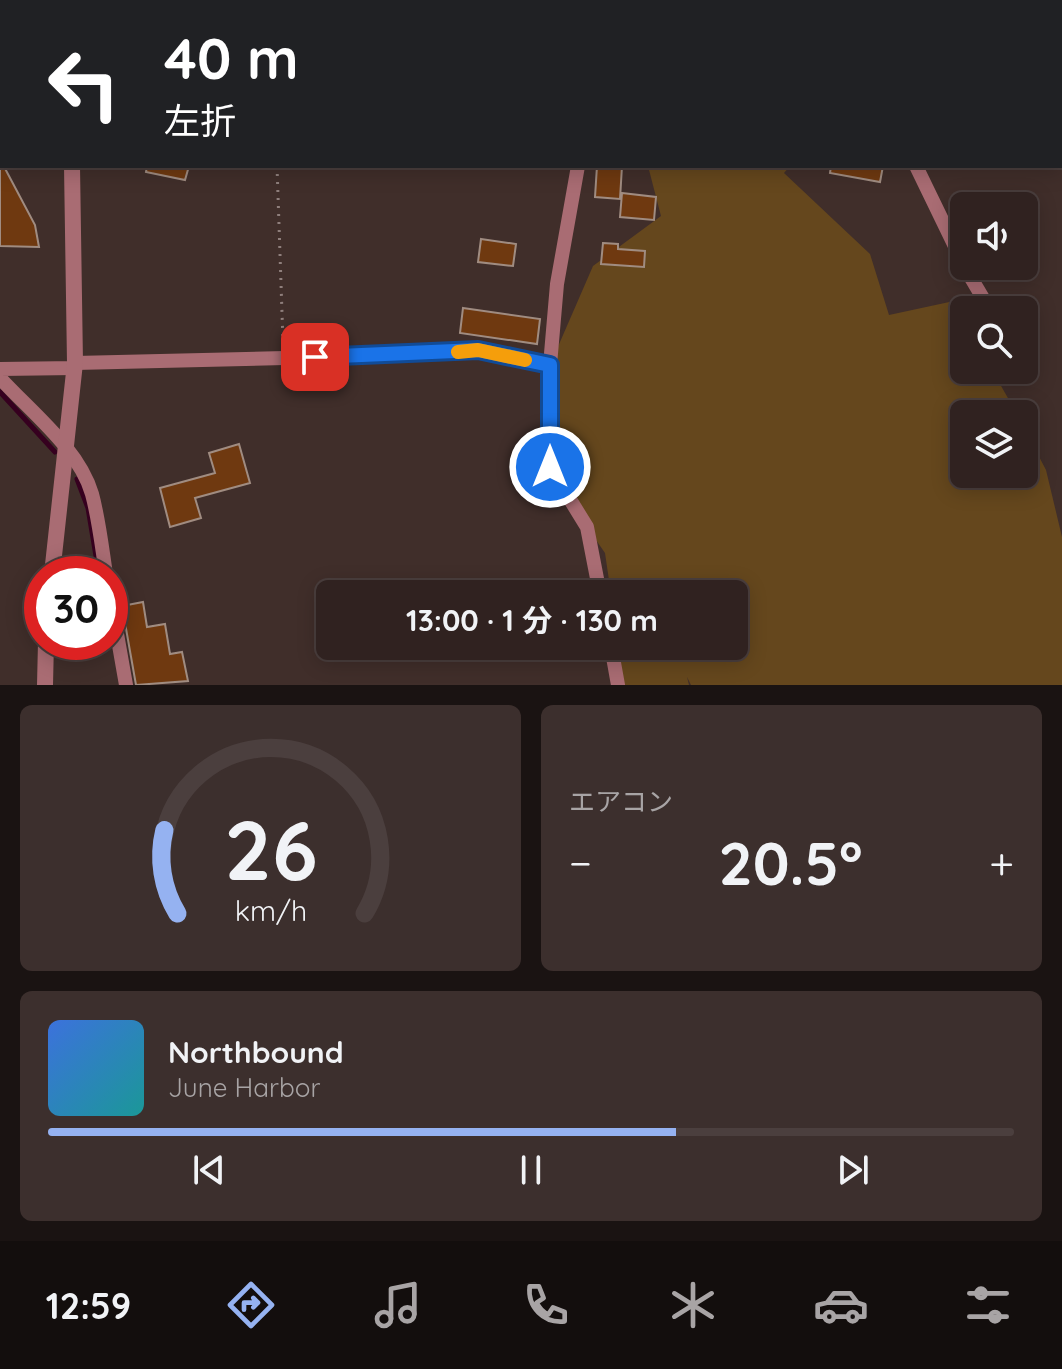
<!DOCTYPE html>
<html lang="ja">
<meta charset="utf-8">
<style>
body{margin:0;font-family:Quicksand,"Noto Sans JP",sans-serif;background:#3c2f2d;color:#f1f3f6;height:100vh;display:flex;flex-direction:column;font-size:30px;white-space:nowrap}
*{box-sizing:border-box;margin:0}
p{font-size:26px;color:#a8a4a5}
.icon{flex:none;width:44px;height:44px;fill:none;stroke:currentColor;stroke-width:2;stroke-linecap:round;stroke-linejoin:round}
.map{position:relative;height:685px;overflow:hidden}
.panel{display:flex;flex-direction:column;gap:20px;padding:20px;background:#1a1312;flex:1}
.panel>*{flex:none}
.hud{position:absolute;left:0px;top:0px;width:1062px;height:168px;box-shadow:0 4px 20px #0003,0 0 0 2px #4b3f3e;background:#202124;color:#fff;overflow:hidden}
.buttons{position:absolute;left:950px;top:192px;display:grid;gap:16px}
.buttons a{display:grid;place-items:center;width:88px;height:88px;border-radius:12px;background:#302220;box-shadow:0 4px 20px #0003,0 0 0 2px #4b3f3e;font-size:40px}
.speed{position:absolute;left:24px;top:556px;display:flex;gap:16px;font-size:40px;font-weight:700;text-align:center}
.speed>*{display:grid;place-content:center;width:104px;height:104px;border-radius:50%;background:#302220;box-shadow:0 4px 20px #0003,0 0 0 2px #4b3f3e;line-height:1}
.speed .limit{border:12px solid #d22;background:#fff;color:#111}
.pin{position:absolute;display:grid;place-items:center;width:68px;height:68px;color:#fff;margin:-34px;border-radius:16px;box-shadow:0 4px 12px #0006}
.me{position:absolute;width:88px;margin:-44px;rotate:0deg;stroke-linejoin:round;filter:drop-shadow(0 0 6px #0008)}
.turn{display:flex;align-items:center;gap:28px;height:168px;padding:0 32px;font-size:36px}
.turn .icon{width:104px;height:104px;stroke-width:2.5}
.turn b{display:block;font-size:56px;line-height:68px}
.big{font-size:60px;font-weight:700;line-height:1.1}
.panel .widget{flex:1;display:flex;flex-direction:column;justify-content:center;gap:12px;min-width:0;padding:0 28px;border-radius:12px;background:#3c2f2d}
.panel .dial{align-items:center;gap:0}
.dial svg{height:208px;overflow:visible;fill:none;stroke:#4b3f3e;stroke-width:7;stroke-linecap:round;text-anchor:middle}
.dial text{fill:#f1f3f6;stroke:none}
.song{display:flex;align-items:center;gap:24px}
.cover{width:96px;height:96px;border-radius:12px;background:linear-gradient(135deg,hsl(220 70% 55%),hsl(180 70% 35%))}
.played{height:8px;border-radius:4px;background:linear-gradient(90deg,#95b2f1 65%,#4b3f3e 65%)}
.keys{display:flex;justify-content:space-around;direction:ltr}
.heat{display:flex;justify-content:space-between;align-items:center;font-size:44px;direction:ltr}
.panel .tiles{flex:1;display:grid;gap:20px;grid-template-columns:1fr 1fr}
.widget:last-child{grid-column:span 2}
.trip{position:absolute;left:316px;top:580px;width:432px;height:80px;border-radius:12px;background:#302220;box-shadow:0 4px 20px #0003,0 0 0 2px #4b3f3e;font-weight:700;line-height:80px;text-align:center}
.tabs{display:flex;height:128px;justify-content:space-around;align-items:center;background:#130e0d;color:#a8a4a5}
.tabs .icon{width:56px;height:56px}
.tabs .active{color:#95b2f1}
.tabs b{font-size:36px;color:#f1f3f6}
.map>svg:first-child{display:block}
.green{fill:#65471d}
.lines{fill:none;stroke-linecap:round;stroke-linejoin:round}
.stream{stroke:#36001f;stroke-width:5}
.building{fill:#6f3910;stroke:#a08c81;stroke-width:2}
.path{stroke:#8f7f7c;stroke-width:3;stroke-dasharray:2 6;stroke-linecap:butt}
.minor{stroke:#a96c73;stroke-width:14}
.tertiary{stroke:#a96c73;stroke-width:16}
.route-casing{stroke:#114b97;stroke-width:20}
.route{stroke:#1a73e8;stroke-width:14}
.slow{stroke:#f59e0b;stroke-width:14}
</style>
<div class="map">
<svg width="1062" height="685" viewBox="0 0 1062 685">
<rect width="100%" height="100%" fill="#402e2a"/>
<path class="green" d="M 648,166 L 790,166 L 784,173 L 870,254 L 889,315 L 954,301 L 964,318 L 964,370 L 992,370 L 1017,414 L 964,414 L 964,474 L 1024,474 L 1024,428 L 1046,470 L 1062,537 L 1062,685 L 691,685 L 687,677 L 689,685 L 623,685 L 618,646 L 734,646 L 734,594 L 611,594 L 605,553 L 587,527 L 557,468 L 550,365 L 593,266 L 661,216 Z"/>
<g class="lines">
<path class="stream" d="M 0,392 L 55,452
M 77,479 L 88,508 L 96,556"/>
</g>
<path class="building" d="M 0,159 L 35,225 L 39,247 L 0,246 Z
M 147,166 L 189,166 L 185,180 L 146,172 Z
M 597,166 L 622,166 L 620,199 L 595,197 Z
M 831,166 L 883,166 L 880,182 L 830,173 Z
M 622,193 L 656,197 L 654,220 L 620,217 Z
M 481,239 L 516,244 L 513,266 L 478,262 Z
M 603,243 L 618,244 L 618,249 L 645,251 L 644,267 L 601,264 Z
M 463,308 L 540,319 L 537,344 L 460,333 Z
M 239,444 L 250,483 L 195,498 L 201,518 L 170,527 L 160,488 L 215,473 L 209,453 Z
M 143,602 L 147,627 L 165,624 L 170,654 L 182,652 L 188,681 L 136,685 L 122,606 Z"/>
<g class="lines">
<path class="path" d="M 273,0 L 273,2
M 277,166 L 283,342"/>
<path class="minor" d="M 639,0 L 647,2
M 818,0 L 820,2
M 606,2 L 606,0
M 0,73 L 2,72
M 578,166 L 557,284 L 550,365 L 550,467 L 587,527 L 600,594
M 916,166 L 964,265
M 964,266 L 990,310
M 75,363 L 408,355 L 478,350 L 550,365
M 1024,364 L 1026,367
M 0,369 L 75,368
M 0,378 C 31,412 79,449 92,494 C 99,520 102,548 106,574
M 110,594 L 126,685
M 611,646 L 618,685"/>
<path class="tertiary" d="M 68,0 L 68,2
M 1039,0 L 1040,2
M 1060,44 L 1062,48
M 52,574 L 75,363 L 72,166
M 45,685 L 46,642"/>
</g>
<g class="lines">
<defs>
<path id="route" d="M 315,357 L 478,350 L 550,365 L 550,467"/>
</defs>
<use href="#route" class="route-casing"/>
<use href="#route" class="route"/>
<path class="slow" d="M 458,352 L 478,350 L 525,360"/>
</g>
</svg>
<div class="buttons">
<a><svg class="icon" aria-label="sound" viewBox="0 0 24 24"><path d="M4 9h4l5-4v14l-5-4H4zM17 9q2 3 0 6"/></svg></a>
<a><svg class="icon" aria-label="search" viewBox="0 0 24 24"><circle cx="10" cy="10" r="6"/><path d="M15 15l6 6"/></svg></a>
<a><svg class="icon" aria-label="layers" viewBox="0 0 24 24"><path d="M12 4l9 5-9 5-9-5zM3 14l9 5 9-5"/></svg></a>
</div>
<div class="speed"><div class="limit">30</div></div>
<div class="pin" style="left:315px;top:357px;background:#d93025"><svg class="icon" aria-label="arrive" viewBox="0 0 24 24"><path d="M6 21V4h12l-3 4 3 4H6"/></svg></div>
<svg class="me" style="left:550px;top:467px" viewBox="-20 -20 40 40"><circle r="17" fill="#1a73e8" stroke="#fff" stroke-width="3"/><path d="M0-11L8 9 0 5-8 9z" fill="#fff"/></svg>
<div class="trip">13:00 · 1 分 · 130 m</div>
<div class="hud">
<div class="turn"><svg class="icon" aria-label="left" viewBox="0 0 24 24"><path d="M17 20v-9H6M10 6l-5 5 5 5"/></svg><div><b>40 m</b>左折</div></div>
</div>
</div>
<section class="panel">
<div class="tiles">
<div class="widget dial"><svg viewBox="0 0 100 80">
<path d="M14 69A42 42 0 1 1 86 69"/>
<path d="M14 69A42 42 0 0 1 9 37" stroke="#95b2f1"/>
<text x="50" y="56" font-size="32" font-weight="700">26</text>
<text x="50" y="72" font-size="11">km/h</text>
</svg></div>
<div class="widget"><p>エアコン</p>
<div class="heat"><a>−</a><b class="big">20.5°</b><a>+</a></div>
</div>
<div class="widget">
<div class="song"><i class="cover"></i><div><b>Northbound</b><p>June Harbor</p></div></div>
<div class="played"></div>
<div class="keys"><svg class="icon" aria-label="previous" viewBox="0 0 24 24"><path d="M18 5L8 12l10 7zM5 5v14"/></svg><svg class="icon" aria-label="pause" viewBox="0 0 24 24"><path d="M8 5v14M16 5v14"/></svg><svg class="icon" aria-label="next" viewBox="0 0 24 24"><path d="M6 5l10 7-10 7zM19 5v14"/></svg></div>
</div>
</div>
</section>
<nav class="tabs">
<b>12:59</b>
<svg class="icon active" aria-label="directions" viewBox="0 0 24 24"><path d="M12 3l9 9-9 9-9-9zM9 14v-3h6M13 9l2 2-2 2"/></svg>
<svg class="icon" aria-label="music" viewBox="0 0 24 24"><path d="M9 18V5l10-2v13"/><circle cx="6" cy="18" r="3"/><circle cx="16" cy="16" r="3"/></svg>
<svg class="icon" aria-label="phone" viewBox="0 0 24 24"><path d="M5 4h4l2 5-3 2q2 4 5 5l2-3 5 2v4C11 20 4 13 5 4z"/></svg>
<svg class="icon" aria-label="climate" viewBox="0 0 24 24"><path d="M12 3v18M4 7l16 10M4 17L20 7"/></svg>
<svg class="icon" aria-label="car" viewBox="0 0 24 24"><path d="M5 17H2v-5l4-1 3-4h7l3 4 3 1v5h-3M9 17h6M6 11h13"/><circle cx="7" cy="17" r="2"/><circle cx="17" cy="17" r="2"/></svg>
<svg class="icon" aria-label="filters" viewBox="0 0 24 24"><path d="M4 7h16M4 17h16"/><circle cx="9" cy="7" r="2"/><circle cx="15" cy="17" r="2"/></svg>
</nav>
